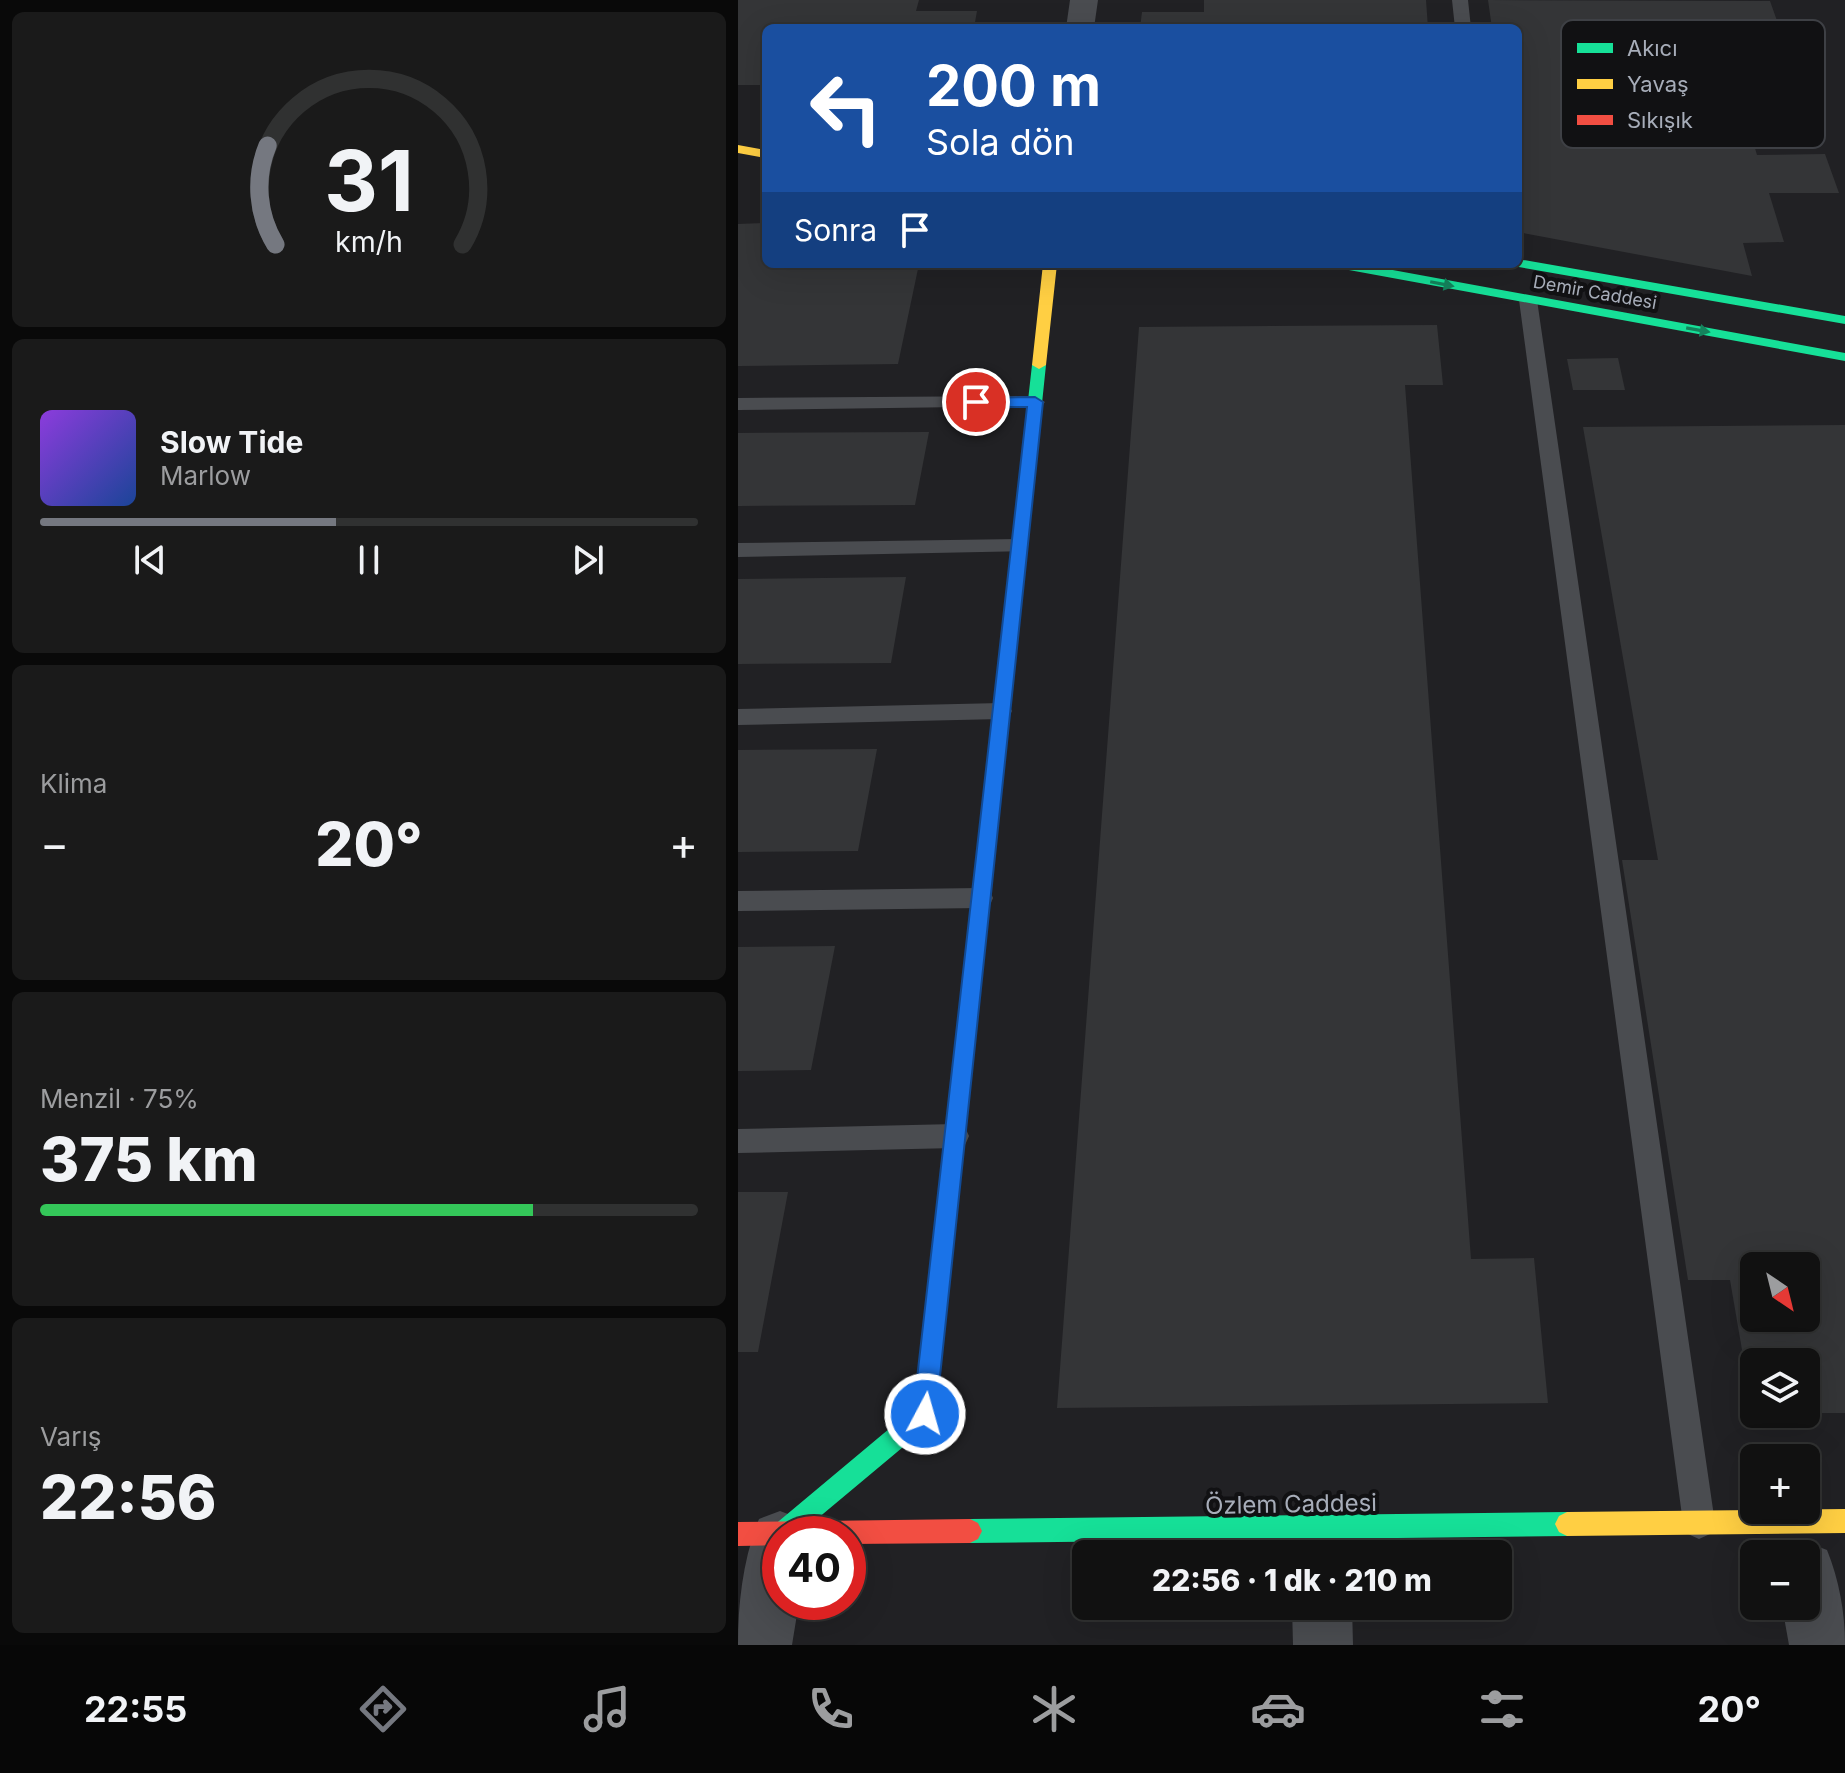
<!DOCTYPE html>
<html lang="tr">
<meta charset="utf-8">
<style>
body{margin:0;font-family:Inter,sans-serif;background:#1a1a1a;color:#f1f3f6;height:100vh;display:flex;flex-direction:column;font-size:30px;white-space:nowrap}
*{box-sizing:border-box;margin:0}
p{font-size:26px;color:#9c9d9f}
.icon{flex:none;width:44px;height:44px;fill:none;stroke:currentColor;stroke-width:2;stroke-linecap:round;stroke-linejoin:round}
.map{position:relative;flex:1;overflow:hidden}
.details{display:flex;flex-direction:column;gap:12px;padding:12px;background:#090909;width:738px}
.details>*{flex:none}
.guide{position:absolute;left:24px;top:24px;width:760px;height:244px;border-radius:12px;box-shadow:0 8px 32px #0002,0 0 0 2px #303131;background:#1a4fa0;color:#fff;overflow:hidden}
.needle{width:52px;rotate:145deg}
.fabs{position:absolute;left:1002px;top:1252px;display:grid;gap:16px}
.fabs a{display:grid;place-items:center;width:80px;height:80px;border-radius:12px;background:#111;box-shadow:0 8px 32px #0002,0 0 0 2px #303131;font-size:40px}
.speed{position:absolute;left:24px;top:1516px;display:flex;gap:16px;font-size:40px;font-weight:700;text-align:center}
.speed>*{display:grid;place-content:center;width:104px;height:104px;border-radius:50%;background:#111;box-shadow:0 8px 32px #0002,0 0 0 2px #303131;line-height:1}
.speed .limit{border:12px solid #d22;background:#fff;color:#111}
.pin{position:absolute;display:grid;place-items:center;width:68px;height:68px;color:#fff;margin:-34px;border:4px solid #fff;border-radius:50%;box-shadow:0 2px 8px #0007}
.me{position:absolute;width:88px;margin:-44px;rotate:6deg;stroke-linejoin:round;filter:drop-shadow(0 0 6px #0008)}
.turn{display:flex;align-items:center;gap:28px;height:168px;padding:0 32px;font-size:36px}
.turn .icon{width:104px;height:104px;stroke-width:2.5}
.turn b{display:block;font-size:56px;line-height:68px}
.then{display:flex;align-items:center;height:76px;padding:0 32px;background:#0003;gap:16px;font-size:30px}
.big{font-size:60px;font-weight:800;line-height:1.1}
.details .tile{flex:1;display:flex;flex-direction:column;justify-content:center;gap:12px;min-width:0;padding:0 28px;border-radius:12px;background:#1a1a1a}
.details .dial{align-items:center;gap:0}
.dial svg{height:208px;overflow:visible;fill:none;stroke:#303131;stroke-width:7;stroke-linecap:round;text-anchor:middle}
.dial text{fill:#f1f3f6;stroke:none}
.song{display:flex;align-items:center;gap:24px}
.cover{width:96px;height:96px;border-radius:12px;background:linear-gradient(135deg,hsl(270 70% 55%),hsl(220 70% 35%))}
.played{height:8px;border-radius:4px;background:linear-gradient(90deg,#757880 45%,#303131 45%)}
.keys{display:flex;justify-content:space-around;direction:ltr}
.heat{display:flex;justify-content:space-between;align-items:center;font-size:44px;direction:ltr}
.charge{height:12px;border-radius:6px;background:linear-gradient(90deg,#34c759 75%,#303131 0)}
.trip{position:absolute;left:334px;top:1540px;width:440px;height:80px;border-radius:12px;background:#111;box-shadow:0 8px 32px #0002,0 0 0 2px #303131;font-weight:800;line-height:80px;text-align:center}
.menu{display:flex;height:128px;justify-content:space-around;align-items:center;background:#070707;color:#9c9d9f}
.menu .icon{width:56px;height:56px}
.menu .current{color:#757880}
.menu b{font-size:36px;color:#f1f3f6}
main{display:flex;flex:1;min-height:0}
.map>svg:first-child{display:block}
.built{fill:#212124;fill-rule:evenodd}
.building{fill:#343537;fill-rule:evenodd}
.lines{fill:none;stroke-linecap:round;stroke-linejoin:round}
.lane{fill:#4a4c50;fill-rule:evenodd}
.street{fill:#4a4c50;fill-rule:evenodd}
.fast{fill:#16e098;fill-rule:evenodd}
.slow{fill:#ffcf43;fill-rule:evenodd}
.jam{fill:#f24e42;fill-rule:evenodd}
.oneway{fill:#14835c}
.route{fill:#1a73e8;stroke:#114b97;stroke-width:2}
.labels{text-anchor:middle;dominant-baseline:central;stroke-width:8;stroke-linejoin:round;paint-order:stroke}
.far-street-label{font-size:18px;fill:#a7adb9;stroke:#111113}
.near-street-label{font-size:24px;fill:#a7adb9;stroke:#111113}
.key{fill:#111113;stroke:#3e4045;stroke-width:2}
.key-label{font-size:22px;fill:#a7adb9}
</style>
<main>
<section class="details">
<div class="tile dial"><svg viewBox="0 0 100 80">
<path d="M14 69A42 42 0 1 1 86 69"/>
<path d="M14 69A42 42 0 0 1 11 31" stroke="#757880"/>
<text x="50" y="56" font-size="32" font-weight="700">31</text>
<text x="50" y="72" font-size="11">km/h</text>
</svg></div>
<div class="tile">
<div class="song"><i class="cover"></i><div><b>Slow Tide</b><p>Marlow</p></div></div>
<div class="played"></div>
<div class="keys"><svg class="icon" aria-label="previous" viewBox="0 0 24 24"><path d="M18 5L8 12l10 7zM5 5v14"/></svg><svg class="icon" aria-label="pause" viewBox="0 0 24 24"><path d="M8 5v14M16 5v14"/></svg><svg class="icon" aria-label="next" viewBox="0 0 24 24"><path d="M6 5l10 7-10 7zM19 5v14"/></svg></div>
</div>
<div class="tile"><p>Klima</p>
<div class="heat"><a>−</a><b class="big">20°</b><a>+</a></div>
</div>
<div class="tile"><p>Menzil · 75%</p><b class="big">375 km</b><div class="charge"></div></div>
<div class="tile"><p>Varış</p><b class="big">22:56</b></div>
</section>
<div class="map">
<svg width="1107" height="1645" viewBox="0 0 1107 1645">
<rect width="100%" height="100%" fill="#171717"/>
<path class="built" d="M 0,0 L 1107,0 L 1107,1645 L 0,1645 ZM 28,28 L 780,28 L 780,264 L 28,264 ZM 1016,1266 L 1068,1266 L 1068,1318 L 1016,1318 ZM 1016,1362 L 1068,1362 L 1068,1414 L 1016,1414 ZM 1016,1458 L 1068,1458 L 1068,1510 L 1016,1510 ZM 42,1534 L 110,1534 L 110,1602 L 42,1602 ZM 348,1554 L 760,1554 L 760,1606 L 348,1606 ZM 1016,1554 L 1068,1554 L 1068,1606 L 1016,1606 Z"/>
<path class="building" d="M 0,0 L 181,0 L 178,11 L 239,11 L 236,28 L 28,28 L 28,85 L 0,85 Z
M 466,0 L 688,0 L 690,28 L 402,28 L 404,12 L 466,12 Z
M 750,0 L 1032,1 L 1043,32 L 981,32 L 994,74 L 1057,73 L 1070,108 L 1005,108 L 1019,155 L 1087,154 L 1101,193 L 1031,193 L 1046,242 L 1005,243 L 1014,276 L 785,233 L 780,203 L 780,28 L 754,28 Z
M 28,223 L 28,264 L 181,264 L 160,364 L 0,366 L 0,224 Z
M 699,325 L 705,385 L 667,385 L 733,1259 L 796,1258 L 810,1403 L 319,1408 L 401,327 Z
M 880,358 L 887,390 L 835,390 L 829,359 Z
M 1107,425 L 1107,1413 L 1068,1413 L 1068,1362 L 1016,1362 L 1014,1408 L 992,1280 L 950,1280 L 884,860 L 920,860 L 845,427 ZM 1016,1266 L 1068,1266 L 1068,1318 L 1016,1318 Z
M 191,432 L 177,505 L 0,506 L 0,433 Z
M 168,577 L 153,663 L 0,664 L 0,579 Z
M 139,749 L 120,851 L 0,852 L 0,750 Z
M 97,946 L 73,1070 L 0,1071 L 0,947 Z
M 0,1192 L 50,1192 L 20,1352 L 0,1352 Z"/>
<g class="lines">
<path class="lane" d="M 714,0 L 730,0 L 733,28 L 717,28 Z
M 790,295 L 799,300 L 977,1523 L 972,1534 L 961,1539 L 950,1534 L 945,1523 L 781,300 Z
M 297,396 L 307,402 L 304,406 L 0,410 L 0,398 Z
M 280,539 L 287,541 L 290,546 L 287,551 L 0,557 L 0,543 Z
M 263,703 L 271,705 L 274,711 L 271,717 L 263,719 L 0,725 L 0,709 Z
M 243,888 L 252,891 L 255,898 L 252,905 L 243,908 L 0,911 L 0,891 Z
M 217,1124 L 227,1127 L 231,1136 L 227,1145 L 217,1148 L 0,1153 L 0,1129 Z"/>
<path class="street" d="M 332,0 L 360,0 L 356,28 L 328,28 Z
M 42,1511 L 63,1519 L 69,1534 L 42,1534 L 42,1602 L 61,1602 L 54,1645 L 0,1645 C 0,1603 5,1559 21,1519 Z
M 1068,1542 L 1089,1550 C 1101,1580 1107,1612 1107,1645 L 1051,1645 L 1044,1606 L 1068,1606 L 1068,1554 L 1046,1554 L 1047,1550 Z
M 554,1606 L 614,1606 L 615,1645 L 555,1645 Z"/>
<path class="fast" d="M 780,259 L 1107,316 L 1107,324 L 775,266 L 780,264 Z
M 593,264 L 622,264 L 1107,353 L 1107,361 L 600,268 Z
M 301,361 L 308,365 L 257,854 L 254,859 L 242,859 L 239,854 L 294,365 Z
M 221,1089 L 228,1092 L 231,1098 L 198,1414 L 195,1422 L 61,1534 L 42,1534 L 42,1545 L 35,1542 L 31,1534 L 35,1526 L 176,1408 L 211,1098 L 214,1092 Z
M 829,1512 L 837,1516 L 841,1524 L 837,1532 L 829,1536 L 232,1543 L 224,1539 L 220,1531 L 224,1523 L 232,1519 Z"/>
<path class="slow" d="M 0,145 L 28,150 L 28,158 L 0,153 Z
M 305,264 L 319,264 L 308,365 L 301,369 L 294,365 Z
M 1107,1509 L 1107,1533 L 829,1536 L 821,1532 L 817,1524 L 821,1516 L 829,1512 Z"/>
<path class="jam" d="M 248,847 L 254,849 L 257,854 L 231,1098 L 228,1104 L 221,1107 L 214,1104 L 211,1098 L 239,854 L 242,849 Z
M 232,1519 L 240,1523 L 244,1531 L 240,1539 L 232,1543 L 110,1544 L 110,1534 L 42,1534 L 42,1545 L 0,1546 L 0,1522 Z"/>
</g>
<defs><path id="oneway-solid" d="M-6-.8H1V-3.2L6.5 0L1 3.2V.8H-6Z" transform="scale(2)"/></defs>
<g class="oneway">
<use href="#oneway-solid" transform="translate(704 284) rotate(11)"/>
<use href="#oneway-solid" transform="translate(960 330) rotate(10)"/>
</g>
<path class="route" d="M 297,397 L 305,402 L 198,1414 L 195,1422 L 187,1426 L 178,1422 L 175,1414 L 289,407 L 238,407 L 230,402 L 238,398 Z"/>
<g class="labels">
<g class="far-street-label">
<text transform="translate(857 292) rotate(10)">Demir Caddesi</text>
</g>
<g class="near-street-label">
<text transform="translate(553 1504) rotate(-1)">Özlem Caddesi</text>
</g>
</g>
<rect x="823" y="20" width="264" height="128" rx="12" class="key"/>
<rect x="839" y="43" width="36" height="10" fill="#16e098"/>
<rect x="839" y="79" width="36" height="10" fill="#ffcf43"/>
<rect x="839" y="115" width="36" height="10" fill="#f24e42"/>
<g class="key-label">
<text x="889" y="56">Akıcı</text>
<text x="889" y="92">Yavaş</text>
<text x="889" y="128">Sıkışık</text>
</g>
</svg>
<div class="fabs">
<a><svg class="needle" viewBox="-14 -14 28 28"><path d="M0-13l5 13h-10z" fill="#e53935"/><path d="M0 13l5-13h-10z" fill="#9c9d9f"/></svg></a>
<a><svg class="icon" aria-label="layers" viewBox="0 0 24 24"><path d="M12 4l9 5-9 5-9-5zM3 14l9 5 9-5"/></svg></a>
<a>+</a>
<a>−</a>
</div>
<div class="speed"><div class="limit">40</div></div>
<div class="pin" style="left:238px;top:402px;background:#d93025"><svg class="icon" aria-label="arrive" viewBox="0 0 24 24"><path d="M6 21V4h12l-3 4 3 4H6"/></svg></div>
<svg class="me" style="left:187px;top:1414px" viewBox="-20 -20 40 40"><circle r="17" fill="#1a73e8" stroke="#fff" stroke-width="3"/><path d="M0-11L8 9 0 5-8 9z" fill="#fff"/></svg>
<div class="trip">22:56 · 1 dk · 210 m</div>
<div class="guide">
<div class="turn"><svg class="icon" aria-label="left" viewBox="0 0 24 24"><path d="M17 20v-9H6M10 6l-5 5 5 5"/></svg><div><b>200 m</b>Sola dön</div></div>
<div class="then">Sonra<svg class="icon" aria-label="arrive" viewBox="0 0 24 24"><path d="M6 21V4h12l-3 4 3 4H6"/></svg></div>
</div>
</div>
</main>
<nav class="menu">
<b>22:55</b>
<svg class="icon current" aria-label="directions" viewBox="0 0 24 24"><path d="M12 3l9 9-9 9-9-9zM9 14v-3h6M13 9l2 2-2 2"/></svg>
<svg class="icon" aria-label="music" viewBox="0 0 24 24"><path d="M9 18V5l10-2v13"/><circle cx="6" cy="18" r="3"/><circle cx="16" cy="16" r="3"/></svg>
<svg class="icon" aria-label="phone" viewBox="0 0 24 24"><path d="M5 4h4l2 5-3 2q2 4 5 5l2-3 5 2v4C11 20 4 13 5 4z"/></svg>
<svg class="icon" aria-label="climate" viewBox="0 0 24 24"><path d="M12 3v18M4 7l16 10M4 17L20 7"/></svg>
<svg class="icon" aria-label="car" viewBox="0 0 24 24"><path d="M5 17H2v-5l4-1 3-4h7l3 4 3 1v5h-3M9 17h6M6 11h13"/><circle cx="7" cy="17" r="2"/><circle cx="17" cy="17" r="2"/></svg>
<svg class="icon" aria-label="filters" viewBox="0 0 24 24"><path d="M4 7h16M4 17h16"/><circle cx="9" cy="7" r="2"/><circle cx="15" cy="17" r="2"/></svg>
<b>20°</b>
</nav>
